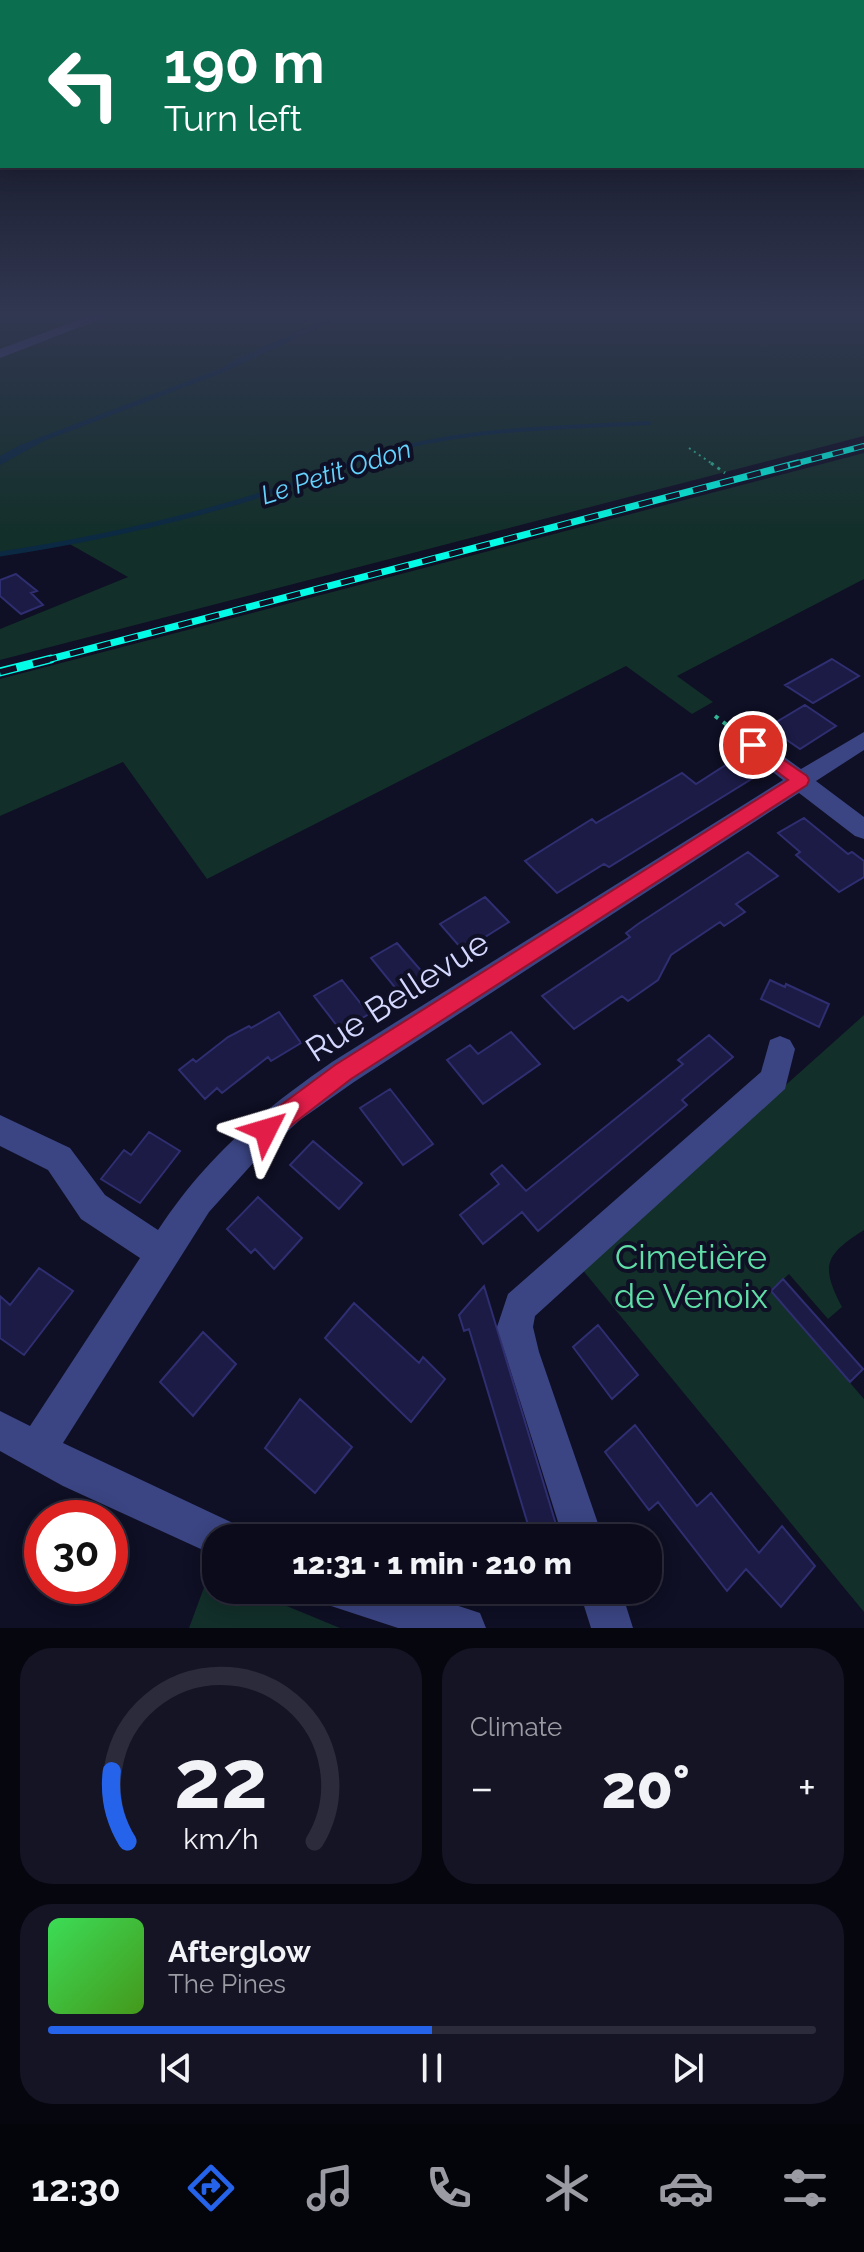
<!DOCTYPE html>
<meta charset="utf-8">
<style>
body{margin:0;font-family:Raleway,sans-serif;background:#141425;color:#f1f3f6;height:100vh;display:flex;flex-direction:column;font-size:30px;white-space:nowrap}
*{box-sizing:border-box;margin:0}
p{font-size:26px;color:#9a9ba3}
.icon{flex:none;width:44px;height:44px;fill:none;stroke:currentColor;stroke-width:2;stroke-linecap:round;stroke-linejoin:round}
.map{position:relative;height:1628px;overflow:hidden}
.side{display:flex;flex-direction:column;gap:20px;padding:20px;background:#06060f;flex:1}
.side>*{flex:none}
.banner{position:absolute;left:0px;top:0px;width:864px;height:168px;box-shadow:0 4px 20px #0003,0 0 0 2px #2b2b3b;background:#0b6e4f;color:#fff;overflow:hidden}
.speed{position:absolute;left:24px;top:1500px;display:flex;gap:16px;font-size:40px;font-weight:700;text-align:center}
.speed>*{display:grid;place-content:center;width:104px;height:104px;border-radius:50%;background:#0b0b1c;box-shadow:0 4px 20px #0003,0 0 0 2px #2b2b3b;line-height:1}
.speed .limit{border:12px solid #d22;background:#fff;color:#111}
.pin{position:absolute;display:grid;place-items:center;width:68px;height:68px;color:#fff;margin:-34px;border:4px solid #fff;border-radius:50%;box-shadow:0 2px 8px #0007}
.me{position:absolute;width:88px;margin:-44px;rotate:50deg;stroke-linejoin:round;filter:drop-shadow(0 0 6px #0008)}
.turn{display:flex;align-items:center;gap:28px;height:168px;padding:0 32px;font-size:36px}
.turn .icon{width:104px;height:104px;stroke-width:2.5}
.turn b{display:block;font-size:56px;line-height:68px}
.big{font-size:60px;font-weight:800;line-height:1.1}
.side .card{flex:1;display:flex;flex-direction:column;justify-content:center;gap:12px;min-width:0;padding:0 28px;border-radius:32px;background:#141425}
.side .dial{align-items:center;gap:0}
.dial svg{height:208px;overflow:visible;fill:none;stroke:#2b2b3b;stroke-width:7;stroke-linecap:round;text-anchor:middle}
.dial text{fill:#f1f3f6;stroke:none}
.song{display:flex;align-items:center;gap:24px}
.cover{width:96px;height:96px;border-radius:12px;background:linear-gradient(135deg,hsl(130 70% 55%),hsl(100 70% 35%))}
.played{height:8px;border-radius:4px;background:linear-gradient(90deg,#2563eb 50%,#2b2b3b 50%)}
.keys{display:flex;justify-content:space-around;direction:ltr}
.heat{display:flex;justify-content:space-between;align-items:center;font-size:44px;direction:ltr}
.side .tiles{flex:1;display:grid;gap:20px;grid-template-columns:1fr 1fr}
.card:last-child{grid-column:span 2}
.trip{position:absolute;left:202px;top:1524px;width:460px;height:80px;border-radius:32px;background:#0b0b1c;box-shadow:0 4px 20px #0003,0 0 0 2px #2b2b3b;font-weight:800;line-height:80px;text-align:center}
.menu{display:flex;height:128px;justify-content:space-around;align-items:center;background:#04040b;color:#9a9ba3}
.menu .icon{width:56px;height:56px}
.menu .current{color:#2563eb}
.menu b{font-size:36px;color:#f1f3f6}
.map>svg:first-child{display:block}
.green{fill:#122f29}
.water{fill:#0b2942}
.lines{fill:none;stroke-linecap:round;stroke-linejoin:round}
.stream-far1{stroke:#0b2942;stroke-width:4}
.stream{stroke:#0b2942;stroke-width:5}
.building{fill:#1c1b46;stroke:#2f2e71;stroke-width:2}
.path-far2{stroke:#31b595;stroke-width:2;stroke-dasharray:2 4;stroke-linecap:butt}
.path-far1{stroke:#31b595;stroke-width:3;stroke-dasharray:3 5;stroke-linecap:butt}
.path{stroke:#31b595;stroke-width:4;stroke-dasharray:4 6;stroke-linecap:butt}
.minor{fill:#3b4583;fill-rule:evenodd}
.rail-far2-casing{stroke:#04fbe5;stroke-width:6}
.rail-far1-casing{stroke:#04fbe5;stroke-width:7}
.rail-casing{stroke:#04fbe5;stroke-width:9}
.rail-far2{stroke:#0f0f25;stroke-width:4;stroke-dasharray:11;stroke-linecap:butt}
.rail-far1{stroke:#0f0f25;stroke-width:5;stroke-dasharray:14;stroke-linecap:butt}
.rail{stroke:#0f0f25;stroke-width:6;stroke-dasharray:17;stroke-linecap:butt}
.route{fill:#e11d48;stroke:#92132f;stroke-width:2}
.labels{text-anchor:middle;dominant-baseline:central;stroke-width:8;stroke-linejoin:round;paint-order:stroke}
.far-water-label{font-size:26px;font-style:italic;fill:#63d2fd;stroke:#0f0f25}
.near-street-label{font-size:34px;fill:#d4d7fe;stroke:#0f0f25}
.near-park-label{font-size:34px;fill:#60dea7;stroke:#0f0f25}
</style>
<div class="map">
<svg width="864" height="1628" viewBox="0 0 864 1628">
<rect width="100%" height="100%" fill="#0f0f25"/>
<path class="green" d="M 0,311 L 864,311 L 864,436 L 0,660 L 0,629 L 128,577 L 66,542 L 0,556 Z
M 864,453 L 864,579 L 677,676 L 713,702 L 692,714 L 626,666 L 207,879 L 123,762 L 0,816 L 0,679 Z
M 864,1015 L 864,1230 C 825,1255 820,1265 842,1307 L 828,1319 L 789,1274 L 771,1291 L 864,1399 L 864,1612 L 581,1268 Z
M 209,1574 L 216,1577 L 216,1590 L 248,1590 L 340,1628 L 189,1628 Z"/>
<path class="water" d="M 345,311 L 354,311 L 227,371 L 44,441 L 0,465 L 0,456 L 20,445 L 222,368 L 236,359 Z"/>
<g class="lines">
<path class="stream-far1" d="M 346,465 C 440,428 549,428 649,423"/>
<path class="stream" d="M 0,554 C 119,536 239,507 351,463"/>
</g>
<path class="building" d="M 16,574 L 37,591 L 31,593 L 43,605 L 21,614 L 0,596 L 0,580 Z
M 832,659 L 859,676 L 813,703 L 785,685 Z
M 805,705 L 836,726 L 800,749 L 768,727 Z
M 735,759 L 758,775 L 609,867 L 604,864 L 557,893 L 525,861 L 592,819 L 596,823 L 682,773 L 696,784 Z
M 804,818 L 848,854 L 852,852 L 864,861 L 864,877 L 839,892 L 796,855 L 800,852 L 778,833 Z
M 748,852 L 778,876 L 736,904 L 745,912 L 724,926 L 720,922 L 671,955 L 658,980 L 628,1001 L 622,996 L 574,1029 L 542,996 L 630,937 L 626,933 L 638,924 Z
M 485,897 L 509,922 L 482,939 L 486,943 L 467,955 L 440,924 Z
M 397,943 L 424,974 L 397,990 L 371,958 Z
M 342,980 L 369,1014 L 341,1031 L 314,996 Z
M 770,980 L 785,987 L 786,984 L 829,1004 L 819,1027 L 761,999 Z
M 279,1012 L 301,1043 L 271,1061 L 268,1057 L 222,1093 L 217,1088 L 205,1099 L 179,1070 L 193,1059 L 196,1062 L 228,1037 L 249,1026 L 251,1028 Z
M 511,1032 L 540,1064 L 483,1104 L 447,1060 L 470,1045 L 478,1054 Z
M 709,1035 L 733,1057 L 682,1100 L 687,1105 L 538,1231 L 522,1212 L 483,1244 L 460,1215 L 499,1184 L 491,1174 L 502,1165 L 526,1191 L 683,1064 L 678,1060 Z
M 390,1089 L 433,1144 L 403,1165 L 360,1108 Z
M 149,1132 L 180,1151 L 140,1203 L 101,1179 L 124,1150 L 131,1155 Z
M 313,1141 L 362,1183 L 339,1209 L 290,1165 Z
M 258,1197 L 302,1238 L 274,1269 L 255,1249 L 251,1253 L 227,1229 Z
M 39,1268 L 73,1291 L 24,1355 L 0,1338 L 0,1296 L 10,1305 Z
M 783,1279 L 863,1369 L 850,1382 L 771,1291 Z
M 484,1286 L 558,1531 L 547,1538 L 532,1538 L 469,1329 L 464,1331 L 459,1315 Z
M 354,1303 L 419,1363 L 423,1357 L 445,1379 L 411,1422 L 325,1338 Z
M 598,1325 L 638,1375 L 612,1399 L 573,1347 Z
M 203,1332 L 236,1364 L 193,1416 L 160,1382 Z
M 300,1399 L 352,1447 L 315,1493 L 265,1448 Z
M 635,1425 L 697,1506 L 711,1493 L 759,1553 L 782,1526 L 815,1566 L 781,1607 L 746,1569 L 727,1591 L 658,1502 L 649,1510 L 605,1452 Z"/>
<g class="lines">
<path class="path-far2" d="M 689,448 L 714,465"/>
<path class="path-far1" d="M 711,463 L 725,473"/>
<path class="path" d="M 715,716 L 739,734"/>
<path class="minor" d="M 103,311 L 121,311 L 0,358 L 0,349 Z
M 864,732 L 864,750 L 816,781 L 864,817 L 864,839 L 855,836 L 799,793 L 354,1082 L 300,1120 L 254,1162 L 209,1212 L 63,1443 L 235,1524 L 241,1538 L 216,1538 L 216,1556 L 63,1486 L 0,1451 L 0,1411 L 30,1426 L 140,1258 L 81,1219 L 48,1170 L 0,1146 L 0,1115 L 70,1148 L 105,1195 L 158,1230 C 207,1156 260,1112 332,1062 L 783,780 L 745,750 L 742,745 L 745,740 L 761,740 L 801,769 Z
M 780,1036 L 790,1040 L 795,1049 L 785,1089 L 535,1316 L 533,1327 L 539,1352 L 603,1538 L 563,1538 L 497,1327 L 508,1294 L 761,1072 L 770,1040 Z
M 322,1590 L 410,1590 L 480,1613 L 486,1628 L 398,1628 L 328,1605 Z
M 579,1590 L 621,1590 L 633,1628 L 591,1628 Z"/>
<defs>
<path id="rail-far2" d="M 790,465 L 864,446"/>
<path id="rail-far1" d="M 43,661 L 798,463"/>
<path id="rail" d="M 0,672 L 51,659"/>
</defs>
<use href="#rail-far2" class="rail-far2-casing"/>
<use href="#rail-far1" class="rail-far1-casing"/>
<use href="#rail" class="rail-casing"/>
<use href="#rail-far2" class="rail-far2"/>
<use href="#rail-far1" class="rail-far1"/>
<use href="#rail" class="rail"/>
</g>
<linearGradient id="sky" x2="0" y2="1"><stop stop-color="#080814"/><stop offset="0.58" stop-color="#313751"/><stop offset="1" stop-color="#313751" stop-opacity="0"/></linearGradient>
<rect width="864" height="539" fill="url(#sky)"/>
<path class="route" d="M 753,739 L 807,776 L 809,780 L 807,785 L 351,1079 L 275,1138 L 266,1142 L 258,1138 L 254,1130 L 258,1122 L 335,1065 L 788,780 L 747,749 L 745,745 L 747,741 Z"/>
<g class="labels">
<g class="far-water-label">
<text transform="translate(336 472) rotate(-18)">Le Petit Odon</text>
</g>
<g class="near-street-label">
<text transform="translate(397 996) rotate(-33)">Rue Bellevue</text>
</g>
<g class="near-park-label">
<text x="691" y="1257">Cimetière<tspan x="691" dy="39">de Venoix</tspan></text>
</g>
</g>
</svg>
<div class="speed"><div class="limit">30</div></div>
<div class="pin" style="left:753px;top:745px;background:#d93025"><svg class="icon" aria-label="arrive" viewBox="0 0 24 24"><path d="M6 21V4h12l-3 4 3 4H6"/></svg></div>
<svg class="me" style="left:266px;top:1130px" viewBox="-20 -20 40 40"><path d="M0-17L14 15 0 8-14 15z" fill="#e11d48" stroke="#fff" stroke-width="4"/></svg>
<div class="trip">12:31 · 1 min · 210 m</div>
<div class="banner">
<div class="turn"><svg class="icon" aria-label="left" viewBox="0 0 24 24"><path d="M17 20v-9H6M10 6l-5 5 5 5"/></svg><div><b>190 m</b>Turn left</div></div>
</div>
</div>
<section class="side">
<div class="tiles">
<div class="card dial"><svg viewBox="0 0 100 80">
<path d="M14 69A42 42 0 1 1 86 69"/>
<path d="M14 69A42 42 0 0 1 8 42" stroke="#2563eb"/>
<text x="50" y="56" font-size="32" font-weight="700">22</text>
<text x="50" y="72" font-size="11">km/h</text>
</svg></div>
<div class="card"><p>Climate</p>
<div class="heat"><a>−</a><b class="big">20°</b><a>+</a></div>
</div>
<div class="card">
<div class="song"><i class="cover"></i><div><b>Afterglow</b><p>The Pines</p></div></div>
<div class="played"></div>
<div class="keys"><svg class="icon" aria-label="previous" viewBox="0 0 24 24"><path d="M18 5L8 12l10 7zM5 5v14"/></svg><svg class="icon" aria-label="pause" viewBox="0 0 24 24"><path d="M8 5v14M16 5v14"/></svg><svg class="icon" aria-label="next" viewBox="0 0 24 24"><path d="M6 5l10 7-10 7zM19 5v14"/></svg></div>
</div>
</div>
</section>
<nav class="menu">
<b>12:30</b>
<svg class="icon current" aria-label="directions" viewBox="0 0 24 24"><path d="M12 3l9 9-9 9-9-9zM9 14v-3h6M13 9l2 2-2 2"/></svg>
<svg class="icon" aria-label="music" viewBox="0 0 24 24"><path d="M9 18V5l10-2v13"/><circle cx="6" cy="18" r="3"/><circle cx="16" cy="16" r="3"/></svg>
<svg class="icon" aria-label="phone" viewBox="0 0 24 24"><path d="M5 4h4l2 5-3 2q2 4 5 5l2-3 5 2v4C11 20 4 13 5 4z"/></svg>
<svg class="icon" aria-label="climate" viewBox="0 0 24 24"><path d="M12 3v18M4 7l16 10M4 17L20 7"/></svg>
<svg class="icon" aria-label="car" viewBox="0 0 24 24"><path d="M5 17H2v-5l4-1 3-4h7l3 4 3 1v5h-3M9 17h6M6 11h13"/><circle cx="7" cy="17" r="2"/><circle cx="17" cy="17" r="2"/></svg>
<svg class="icon" aria-label="filters" viewBox="0 0 24 24"><path d="M4 7h16M4 17h16"/><circle cx="9" cy="7" r="2"/><circle cx="15" cy="17" r="2"/></svg>
</nav>
